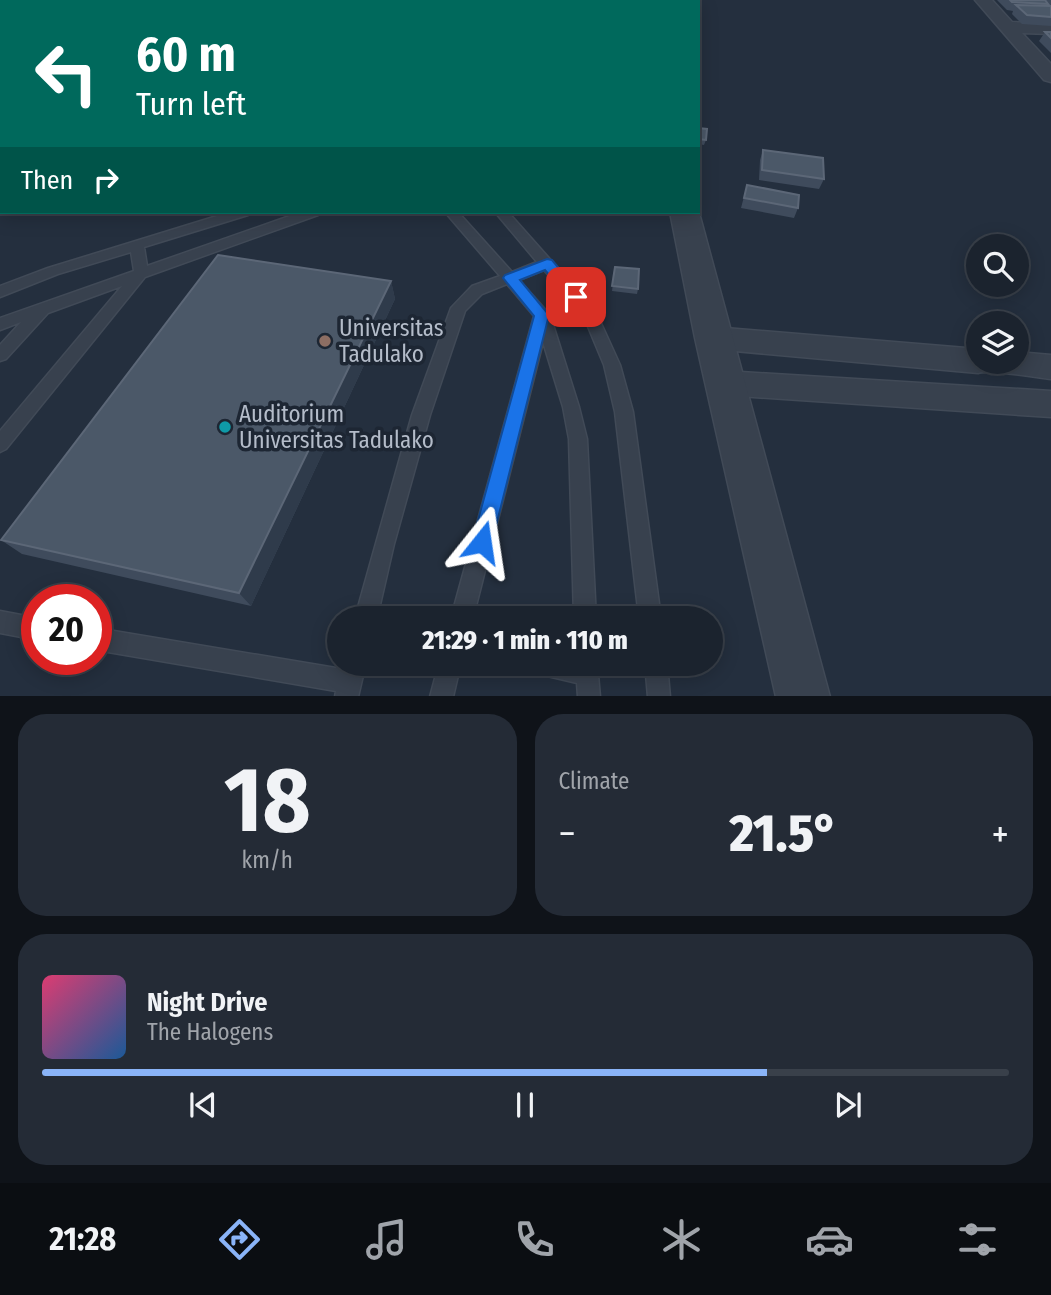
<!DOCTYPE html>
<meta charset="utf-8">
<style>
body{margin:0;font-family:"Fira Sans Condensed",sans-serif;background:#242b36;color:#f1f3f6;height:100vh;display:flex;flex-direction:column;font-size:26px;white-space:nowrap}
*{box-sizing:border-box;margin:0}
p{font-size:23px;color:#a0a4aa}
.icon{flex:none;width:38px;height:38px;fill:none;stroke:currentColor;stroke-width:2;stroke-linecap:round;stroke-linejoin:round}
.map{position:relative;height:696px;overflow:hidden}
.details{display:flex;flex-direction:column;gap:18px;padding:18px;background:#0f1319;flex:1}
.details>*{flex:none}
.guide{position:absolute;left:0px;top:0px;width:700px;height:214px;box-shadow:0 4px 18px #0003,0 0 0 2px #39404a;background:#00695c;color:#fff;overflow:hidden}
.tools{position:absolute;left:966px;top:234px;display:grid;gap:14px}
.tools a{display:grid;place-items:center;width:63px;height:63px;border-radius:50%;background:#1b232e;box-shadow:0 4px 18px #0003,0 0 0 2px #39404a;font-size:35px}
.speed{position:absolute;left:21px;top:584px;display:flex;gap:14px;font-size:35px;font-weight:700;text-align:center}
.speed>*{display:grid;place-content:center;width:91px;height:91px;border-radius:50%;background:#1b232e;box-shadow:0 4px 18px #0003,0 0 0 2px #39404a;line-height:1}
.speed .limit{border:10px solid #d22;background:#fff;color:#111}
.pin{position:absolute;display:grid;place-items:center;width:60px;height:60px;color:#fff;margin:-30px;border-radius:14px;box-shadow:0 4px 10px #0006}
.me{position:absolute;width:77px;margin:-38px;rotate:15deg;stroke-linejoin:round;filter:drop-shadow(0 0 5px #0008)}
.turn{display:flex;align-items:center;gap:24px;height:147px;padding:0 21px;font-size:32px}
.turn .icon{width:91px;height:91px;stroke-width:2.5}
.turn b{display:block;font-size:49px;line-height:60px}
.then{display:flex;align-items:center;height:66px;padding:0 21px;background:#0003;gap:14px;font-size:26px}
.big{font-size:52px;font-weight:800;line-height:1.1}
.details .card{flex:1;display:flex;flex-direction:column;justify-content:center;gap:10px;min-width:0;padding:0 24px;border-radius:28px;background:#242b36}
.details .dial{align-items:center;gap:0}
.dial b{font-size:91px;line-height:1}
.song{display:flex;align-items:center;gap:21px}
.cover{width:84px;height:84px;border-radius:10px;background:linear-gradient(135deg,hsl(340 70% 55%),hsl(210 70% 35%))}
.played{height:7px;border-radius:4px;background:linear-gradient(90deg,#8ab4f8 75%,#39404a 75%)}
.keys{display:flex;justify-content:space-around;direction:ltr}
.heat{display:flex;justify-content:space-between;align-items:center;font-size:38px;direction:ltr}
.details .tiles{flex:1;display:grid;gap:18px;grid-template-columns:1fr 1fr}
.card:last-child{grid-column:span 2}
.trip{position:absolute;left:327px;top:606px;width:396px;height:70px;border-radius:35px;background:#1b232e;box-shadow:0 4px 18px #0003,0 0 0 2px #39404a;font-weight:800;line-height:70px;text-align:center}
.dock{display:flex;height:112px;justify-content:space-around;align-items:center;background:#0b0e12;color:#a0a4aa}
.dock .icon{width:49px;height:49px}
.dock .active{color:#8ab4f8}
.dock b{font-size:32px;color:#f1f3f6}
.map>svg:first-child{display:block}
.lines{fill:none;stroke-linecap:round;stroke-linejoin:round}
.service-casing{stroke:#414a57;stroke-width:3}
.minor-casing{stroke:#414a57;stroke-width:3}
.tertiary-casing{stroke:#414a57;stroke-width:3}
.service{fill:#38414e;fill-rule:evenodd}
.minor{fill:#38414e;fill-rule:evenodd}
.tertiary{fill:#38414e;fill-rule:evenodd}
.wall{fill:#3f4b5c}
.shaded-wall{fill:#2f3b4b}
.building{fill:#4b5868;stroke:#5c6777;stroke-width:2}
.route{fill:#1a73e8;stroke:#114b97;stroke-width:2}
.education-dot{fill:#8d6e63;stroke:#1d2633;stroke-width:2.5}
.culture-dot{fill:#0f9aa8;stroke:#1d2633;stroke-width:2.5}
.labels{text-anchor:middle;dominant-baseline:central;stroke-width:7;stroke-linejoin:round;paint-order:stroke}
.poi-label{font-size:23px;fill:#b4bcc9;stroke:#1d2633;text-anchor:start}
</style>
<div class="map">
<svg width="1051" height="697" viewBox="0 0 1051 697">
<rect width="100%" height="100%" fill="#242f3e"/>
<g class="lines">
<defs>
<path id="service" d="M 380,0 L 407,0 L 409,2 L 381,2 Z
M 502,0 L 510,0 L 501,2 Z
M 2,50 L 2,56 L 0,57 L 0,51 Z
M 230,212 L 249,212 L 248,215 L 144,247 L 147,266 L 301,212 L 319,212 L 318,215 L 145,277 L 6,449 L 0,452 L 0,431 L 122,286 L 48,313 L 6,359 L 0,361 L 0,345 L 21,322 L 0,330 L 0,318 L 134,271 L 131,252 L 58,274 L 0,297 L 0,286 L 48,268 Z
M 445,212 L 458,212 L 512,272 L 537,262 L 495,212 L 508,212 L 595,310 L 620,365 L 633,412 L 661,618 L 639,618 L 615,412 L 604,365 L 584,317 L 544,270 L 519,280 L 550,315 L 579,407 L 587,439 L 596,618 L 574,618 L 569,439 L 563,407 L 543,342 L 473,618 L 451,618 L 534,316 L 507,284 L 482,294 L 465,311 L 430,415 L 394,544 L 377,618 L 355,618 L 412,415 L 451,308 L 472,286 L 500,276 Z
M 0,611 L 37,618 L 37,640 L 0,633 Z
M 96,628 L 342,669 L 344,663 L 366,663 L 358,697 L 335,697 L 336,691 L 96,650 Z
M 439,663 L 461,663 L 453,697 L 430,697 Z
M 523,663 L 597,663 L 600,697 L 578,697 L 577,683 L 526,671 Z
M 645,663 L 667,663 L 670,697 L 648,697 Z"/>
<path id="minor" d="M 975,0 L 992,0 L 1012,22 L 1051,24 L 1051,34 L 1022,33 L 1051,64 L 1051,82 L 1044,80 Z
M 713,327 L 978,349 L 978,362 L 1017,362 L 1017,352 L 1051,355 L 1051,379 C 1034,377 990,369 978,373 L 713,349 L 703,346 L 698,338 L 703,330 Z
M 725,371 L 1051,391 L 1051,417 L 725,395 L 714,392 L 709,383 L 714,374 Z"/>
<path id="tertiary" d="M 639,0 L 659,0 L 659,2 L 639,2 Z
M 698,209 L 830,697 L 776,697 L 695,338 L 670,212 L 698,212 Z"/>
</defs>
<use href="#service" class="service-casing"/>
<use href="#minor" class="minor-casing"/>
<use href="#tertiary" class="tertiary-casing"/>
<use href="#service" class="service"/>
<use href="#minor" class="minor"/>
<use href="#tertiary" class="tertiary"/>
</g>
<path class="wall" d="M 0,0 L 87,0 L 84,2 L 2,2 L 2,42 L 0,43 Z
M 997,0 L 1051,0 L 1051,26 L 1022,24 L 1012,14 L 1013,11 L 1007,10 Z
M 1045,32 L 1051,32 L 1051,53 L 1039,41 Z
M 698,128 L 706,140 L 704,145 L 698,144 Z
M 763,150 L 824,179 L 819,189 L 759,180 L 760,160 Z
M 747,185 L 798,208 L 794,218 L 741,208 Z
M 615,267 L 638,289 L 637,294 L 612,291 Z
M 391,281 L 395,299 L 251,606 L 22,554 L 1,540 Z"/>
<path class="shaded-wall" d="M 69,0 L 87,0 L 84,2 L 70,2 Z
M 2,19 L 2,42 L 0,43 L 0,20 Z
M 391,281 L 395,299 L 251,606 L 239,593 Z"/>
<path class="building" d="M 0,0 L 33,0 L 30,2 L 2,2 L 2,19 L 0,20 Z
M 167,0 L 188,0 L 200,1 L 164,2 Z
M 222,0 L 239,0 L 267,2 L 220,2 Z
M 1010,0 L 1045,0 L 1048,4 L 1012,2 Z
M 1016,5 L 1051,6 L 1051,17 L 1027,15 Z
M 1045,32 L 1051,32 L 1051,38 Z
M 698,128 L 707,129 L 706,140 L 698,139 Z
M 763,150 L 823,158 L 824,179 L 762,170 Z
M 747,185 L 799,195 L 798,208 L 744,198 Z
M 218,255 L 391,281 L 239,593 L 1,540 Z
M 615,267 L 639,269 L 638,289 L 612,286 Z"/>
<path class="route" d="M 547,259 L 552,260 L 583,297 L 581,301 L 571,301 L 545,270 L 520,280 L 549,315 L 492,542 L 489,549 L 482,552 L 475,549 L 472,542 L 534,316 L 503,278 L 505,275 Z"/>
<circle class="education-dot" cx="325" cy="341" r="7"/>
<circle class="culture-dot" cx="225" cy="427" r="7"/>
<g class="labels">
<g class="poi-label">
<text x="339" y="328">Universitas<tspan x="339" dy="26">Tadulako</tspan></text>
<text x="239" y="414">Auditorium<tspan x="239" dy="26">Universitas Tadulako</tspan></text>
</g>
</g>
</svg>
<div class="tools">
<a><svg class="icon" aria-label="search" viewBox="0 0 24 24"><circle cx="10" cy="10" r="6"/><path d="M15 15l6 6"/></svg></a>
<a><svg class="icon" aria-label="layers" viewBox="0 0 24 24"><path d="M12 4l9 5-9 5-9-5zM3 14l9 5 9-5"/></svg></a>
</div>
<div class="speed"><div class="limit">20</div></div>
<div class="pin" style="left:576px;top:297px;background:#d93025"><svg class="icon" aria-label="arrive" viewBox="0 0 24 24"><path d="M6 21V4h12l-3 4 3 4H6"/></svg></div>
<svg class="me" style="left:482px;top:542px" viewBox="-20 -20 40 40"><path d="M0-17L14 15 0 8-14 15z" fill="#1a73e8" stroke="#fff" stroke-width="4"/></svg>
<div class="trip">21:29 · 1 min · 110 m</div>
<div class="guide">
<div class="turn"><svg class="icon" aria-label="left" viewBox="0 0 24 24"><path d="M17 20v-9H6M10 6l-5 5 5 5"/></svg><div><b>60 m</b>Turn left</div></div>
<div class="then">Then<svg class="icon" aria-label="right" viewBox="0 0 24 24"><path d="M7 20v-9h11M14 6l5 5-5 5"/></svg></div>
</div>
</div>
<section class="details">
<div class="tiles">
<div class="card dial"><b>18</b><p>km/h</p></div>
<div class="card"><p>Climate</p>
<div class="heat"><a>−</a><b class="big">21.5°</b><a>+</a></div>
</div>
<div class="card">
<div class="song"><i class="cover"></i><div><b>Night Drive</b><p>The Halogens</p></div></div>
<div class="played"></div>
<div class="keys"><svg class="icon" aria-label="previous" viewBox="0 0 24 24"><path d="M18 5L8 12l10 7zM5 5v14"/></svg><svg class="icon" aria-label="pause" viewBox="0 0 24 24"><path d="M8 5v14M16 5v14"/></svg><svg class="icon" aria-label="next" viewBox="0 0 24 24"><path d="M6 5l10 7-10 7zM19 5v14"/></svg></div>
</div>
</div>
</section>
<nav class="dock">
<b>21:28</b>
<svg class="icon active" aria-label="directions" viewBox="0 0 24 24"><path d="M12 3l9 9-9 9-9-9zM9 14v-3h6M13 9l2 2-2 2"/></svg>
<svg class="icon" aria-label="music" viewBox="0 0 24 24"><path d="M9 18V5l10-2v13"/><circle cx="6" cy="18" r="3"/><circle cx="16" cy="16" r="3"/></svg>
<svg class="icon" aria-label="phone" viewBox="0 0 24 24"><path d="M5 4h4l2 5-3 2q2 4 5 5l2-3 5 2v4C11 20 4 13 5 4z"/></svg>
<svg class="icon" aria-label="climate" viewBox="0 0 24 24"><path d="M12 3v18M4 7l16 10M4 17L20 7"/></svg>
<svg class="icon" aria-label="car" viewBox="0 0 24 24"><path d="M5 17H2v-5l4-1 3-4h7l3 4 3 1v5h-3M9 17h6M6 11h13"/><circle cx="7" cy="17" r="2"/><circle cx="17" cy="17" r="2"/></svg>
<svg class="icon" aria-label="filters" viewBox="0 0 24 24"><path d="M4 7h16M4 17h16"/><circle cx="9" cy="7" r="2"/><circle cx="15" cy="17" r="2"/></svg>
</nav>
